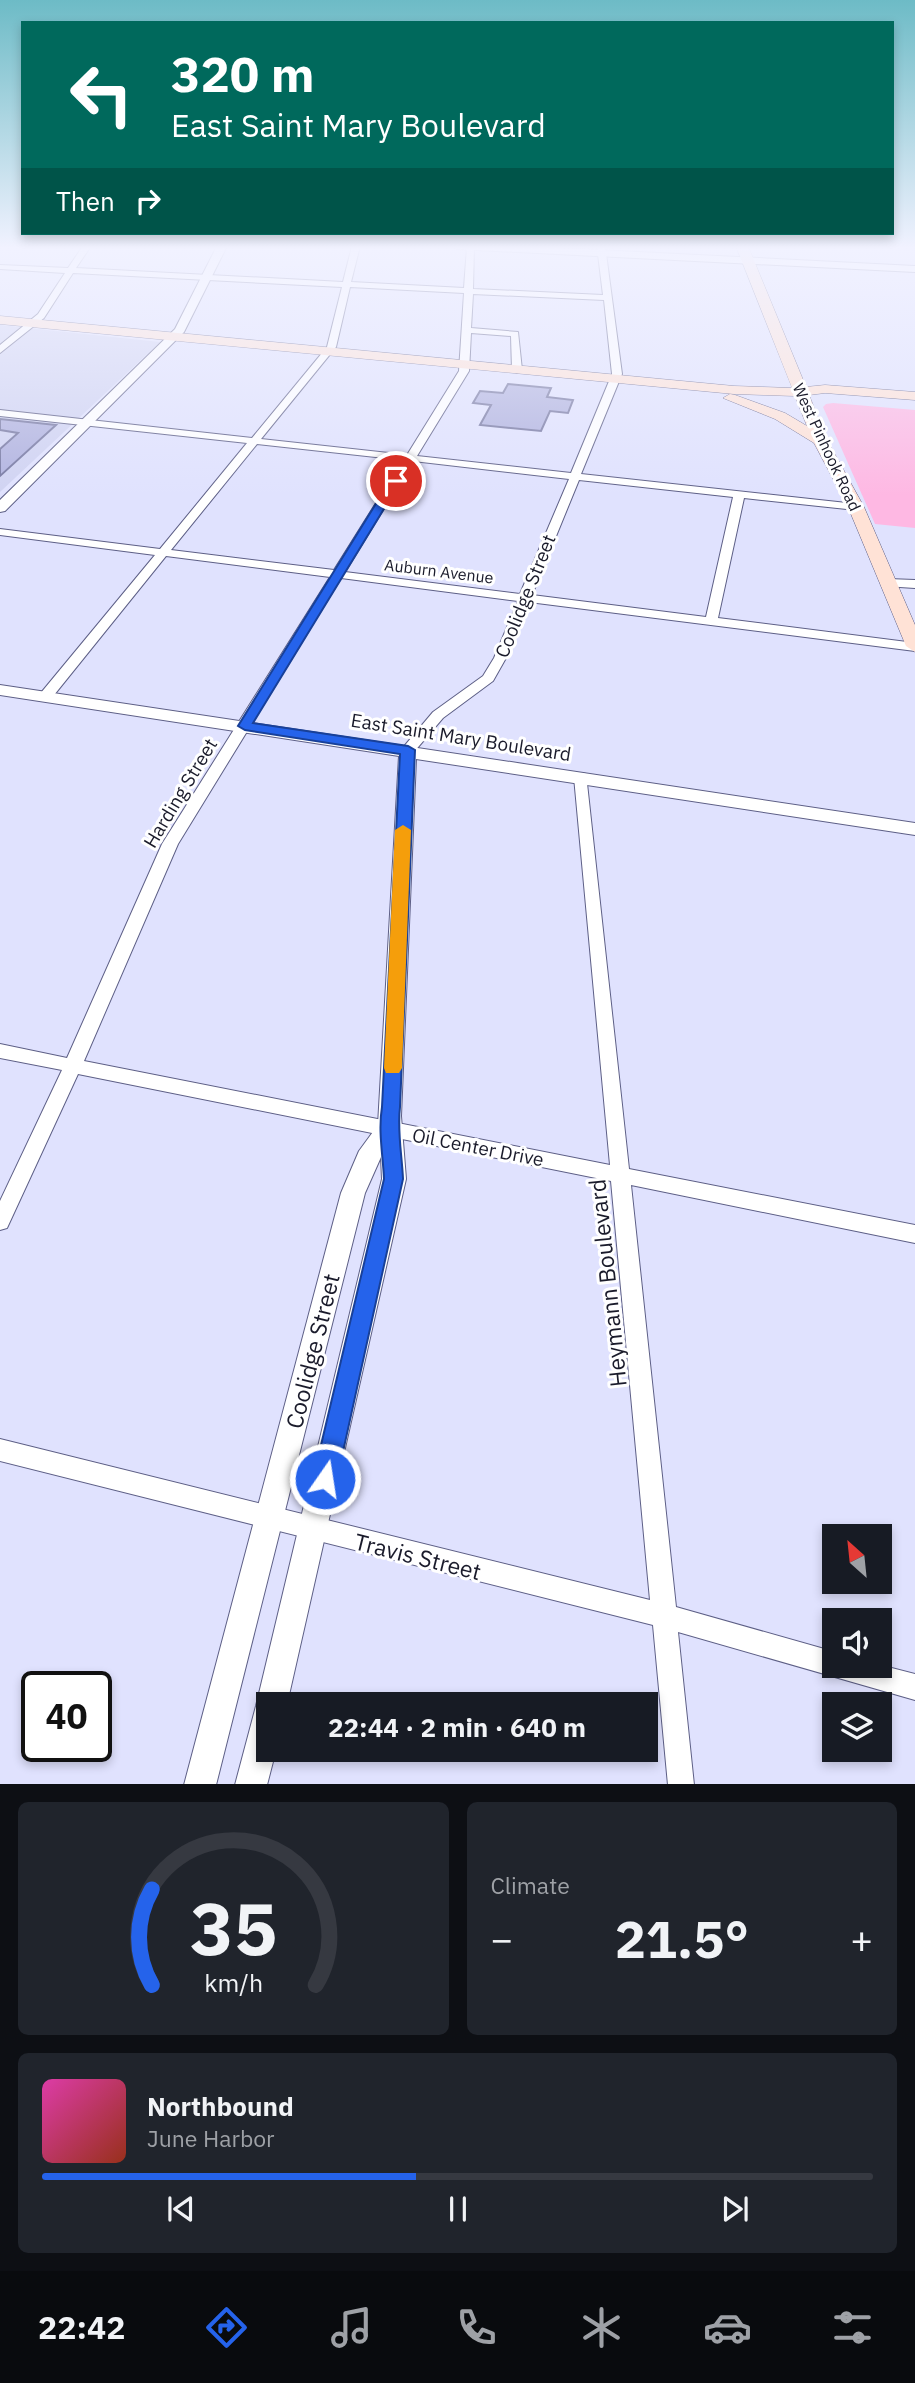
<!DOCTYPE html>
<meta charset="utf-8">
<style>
body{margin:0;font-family:"IBM Plex Sans",sans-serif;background:#20242c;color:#f1f3f6;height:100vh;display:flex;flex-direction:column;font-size:26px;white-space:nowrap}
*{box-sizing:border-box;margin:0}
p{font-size:23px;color:#9ea1a6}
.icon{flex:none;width:38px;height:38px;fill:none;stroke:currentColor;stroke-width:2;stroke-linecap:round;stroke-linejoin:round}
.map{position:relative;height:1784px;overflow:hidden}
.side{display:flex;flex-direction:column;gap:18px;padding:18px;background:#0d0f14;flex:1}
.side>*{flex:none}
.top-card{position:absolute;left:21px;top:21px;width:873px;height:214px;border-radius:0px;box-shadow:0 4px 10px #0003;background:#00695c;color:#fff;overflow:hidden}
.needle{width:46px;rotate:333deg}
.tools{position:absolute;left:822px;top:1524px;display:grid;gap:14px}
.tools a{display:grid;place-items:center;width:70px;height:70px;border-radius:0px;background:#171b24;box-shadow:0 4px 10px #0003;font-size:35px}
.speed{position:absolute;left:21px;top:1671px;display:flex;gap:14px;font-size:35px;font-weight:700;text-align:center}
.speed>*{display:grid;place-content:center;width:91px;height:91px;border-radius:50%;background:#171b24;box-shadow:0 4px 10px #0003;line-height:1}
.speed .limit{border:4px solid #111;border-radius:10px;background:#fff;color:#111}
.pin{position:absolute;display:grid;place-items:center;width:60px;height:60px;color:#fff;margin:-30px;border:4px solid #fff;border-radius:50%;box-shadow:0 2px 7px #0007}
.me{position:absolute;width:77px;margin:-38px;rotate:13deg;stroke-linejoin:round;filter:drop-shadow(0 0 5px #0008)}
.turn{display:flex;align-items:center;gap:24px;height:147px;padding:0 35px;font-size:32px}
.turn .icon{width:91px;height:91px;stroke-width:2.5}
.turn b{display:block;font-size:49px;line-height:60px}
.then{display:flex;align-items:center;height:66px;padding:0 35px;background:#0003;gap:14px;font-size:26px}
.big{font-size:52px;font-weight:800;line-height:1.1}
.side .widget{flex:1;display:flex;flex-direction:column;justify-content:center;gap:10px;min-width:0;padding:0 24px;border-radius:10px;background:#20242c}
.side .dial{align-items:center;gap:0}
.dial svg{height:182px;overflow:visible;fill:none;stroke:#363941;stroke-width:7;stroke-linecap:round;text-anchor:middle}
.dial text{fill:#f1f3f6;stroke:none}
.song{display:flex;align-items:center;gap:21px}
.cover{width:84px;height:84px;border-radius:10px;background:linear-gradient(135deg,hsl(320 70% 55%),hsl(10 70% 35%))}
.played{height:7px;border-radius:4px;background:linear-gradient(90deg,#2563eb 45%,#363941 45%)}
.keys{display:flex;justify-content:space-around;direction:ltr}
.heat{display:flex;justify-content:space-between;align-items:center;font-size:38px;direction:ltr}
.side .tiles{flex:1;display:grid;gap:18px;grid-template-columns:1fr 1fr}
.widget:last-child{grid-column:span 2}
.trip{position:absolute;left:256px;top:1692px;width:402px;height:70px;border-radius:0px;background:#171b24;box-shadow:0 4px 10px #0003;font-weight:800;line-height:70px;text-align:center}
.tabs{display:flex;height:112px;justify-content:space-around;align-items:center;background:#090b0e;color:#9ea1a6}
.tabs .icon{width:49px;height:49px}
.tabs .current{color:#2563eb}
.tabs b{font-size:32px;color:#f1f3f6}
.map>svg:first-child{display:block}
.built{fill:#d0d3f2}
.green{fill:#feb8e3}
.building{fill:#b1b3df;stroke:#7779a2;stroke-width:2}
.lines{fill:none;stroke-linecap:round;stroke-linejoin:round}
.minor-casing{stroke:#5d5f86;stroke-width:2}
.tertiary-casing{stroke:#5d5f86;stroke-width:2}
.secondary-casing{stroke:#5d5f86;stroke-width:1}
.minor{fill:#fff;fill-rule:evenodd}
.tertiary{fill:#fff;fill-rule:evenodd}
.secondary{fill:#ffe2d6;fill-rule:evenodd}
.route{fill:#2563eb;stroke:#184099;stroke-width:2}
.slow{fill:#f59e0b}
.labels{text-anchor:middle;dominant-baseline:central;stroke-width:6;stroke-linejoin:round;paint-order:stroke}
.far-street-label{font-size:16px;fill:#1a1b2b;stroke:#fff}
.street-label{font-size:19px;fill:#1a1b2b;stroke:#fff}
.near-street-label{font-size:23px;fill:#1a1b2b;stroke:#fff}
</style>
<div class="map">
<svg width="915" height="1785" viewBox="0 0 915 1785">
<rect width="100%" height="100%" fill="#e0e2fe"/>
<path class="built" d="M 0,325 L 160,342 L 0,492 Z"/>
<path class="green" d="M 833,403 L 915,410 L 915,528 L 875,524 L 823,407 L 826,404 Z"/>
<path class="building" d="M 508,384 L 551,388 L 547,397 L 573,400 L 568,413 L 550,411 L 541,431 L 480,425 L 491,405 L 473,403 L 480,391 L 503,393 Z
M 0,419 L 56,425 L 0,476 L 0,449 L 18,433 L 0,430 Z"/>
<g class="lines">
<defs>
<path id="minor" d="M 83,246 L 91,246 L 76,268 L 343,282 L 352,246 L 360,246 L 351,282 L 464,288 L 467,247 L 474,246 L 473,289 L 603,295 L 597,246 L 605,246 L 622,374 L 581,474 L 856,504 L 862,507 L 856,510 L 744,498 L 718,618 L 915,643 L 915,651 L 529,602 L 506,658 L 493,681 L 443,718 L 413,753 L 408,754 L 401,750 L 433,712 L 483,676 L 494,658 L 518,601 L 341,578 L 178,844 L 84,1061 L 610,1165 L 574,777 L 581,773 L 586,774 L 629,1169 L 915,1225 L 915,1243 L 631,1185 L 676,1607 L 835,1652 L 835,1666 L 880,1665 L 915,1674 L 915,1700 L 678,1632 L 694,1785 L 668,1785 L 653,1625 L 0,1461 L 0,1439 L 650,1600 L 611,1181 L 78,1074 L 7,1228 L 0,1230 L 0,1201 L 62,1070 L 0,1058 L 0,1044 L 67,1058 L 162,844 L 330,577 L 166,556 L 50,700 L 40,700 L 40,694 L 155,555 L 0,535 L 0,529 L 160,549 L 247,443 L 0,416 L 0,410 L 252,438 L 327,347 L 342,287 L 73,273 L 44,318 L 0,353 L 0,345 L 38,314 L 65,273 L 0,269 L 0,265 L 68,268 ZM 350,287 L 464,293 L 459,371 L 407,455 L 261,439 L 336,347 ZM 473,294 L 604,300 L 612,374 L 571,473 L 417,456 L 469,371 L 471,333 L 511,336 L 512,370 L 517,373 L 522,370 L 518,332 L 471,328 ZM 257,444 L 403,460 L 334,570 L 171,550 ZM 413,461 L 569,479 L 520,594 L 345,572 ZM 579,480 L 733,497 L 706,617 L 532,595 Z
M 888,579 L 915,580 L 915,588 L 884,586 L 884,580 Z"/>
<path id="tertiary" d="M 217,246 L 227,246 L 184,332 L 5,511 L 0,512 L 0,500 L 175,329 Z
M 452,246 L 520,246 L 915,266 L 915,272 L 457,249 Z
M 0,685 L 915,823 L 915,835 L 416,759 L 401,1116 L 406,1179 L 287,1704 L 268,1704 L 268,1750 L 276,1750 L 267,1785 L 235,1785 L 256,1706 L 382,1179 L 381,1157 L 365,1193 L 216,1785 L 184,1785 L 341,1193 L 359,1151 L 378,1125 L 399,756 L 0,695 Z"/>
<path id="secondary" d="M 736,246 L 748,246 L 806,387 L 825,385 L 915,392 L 915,400 L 825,393 L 809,395 L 827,440 L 864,507 L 915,625 L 915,652 L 906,646 L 848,507 L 814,443 L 775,419 L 723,398 L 730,394 L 735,395 L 785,413 L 807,426 L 795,396 L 734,394 L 0,324 L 0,316 L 734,386 L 792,388 Z"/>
</defs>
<use href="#minor" class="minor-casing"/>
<use href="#tertiary" class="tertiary-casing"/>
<use href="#secondary" class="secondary-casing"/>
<use href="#minor" class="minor"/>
<use href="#tertiary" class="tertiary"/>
<use href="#secondary" class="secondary"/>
</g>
<linearGradient id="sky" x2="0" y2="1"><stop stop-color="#6dbbc6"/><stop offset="0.5" stop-color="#f1f2ff"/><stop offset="1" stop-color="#f1f2ff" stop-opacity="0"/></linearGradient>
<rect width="915" height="496" fill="url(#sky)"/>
<path class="route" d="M 396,478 L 401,481 L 253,723 L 408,746 L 415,750 L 400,1107 C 397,1131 402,1155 403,1179 L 337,1479 L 333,1488 L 325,1491 L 317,1488 L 313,1479 L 384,1179 C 383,1155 378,1131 382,1107 L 400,754 L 245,730 L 238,726 L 390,481 Z"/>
<path class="slow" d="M 403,825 L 411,830 L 402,1068 L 399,1073 L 386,1073 L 384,1068 L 395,830 Z"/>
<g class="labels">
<g class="far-street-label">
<text transform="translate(827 447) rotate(65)">West Pinhook Road</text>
<text transform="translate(439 571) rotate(7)">Auburn Avenue</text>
</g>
<g class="street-label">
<text transform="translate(525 596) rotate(-68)">Coolidge Street</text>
<text transform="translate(461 737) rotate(9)">East Saint Mary Boulevard</text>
<text transform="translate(180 793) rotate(-59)">Harding Street</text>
<text transform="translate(478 1147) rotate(11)">Oil Center Drive</text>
</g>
<g class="near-street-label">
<text transform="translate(607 1283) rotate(-96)">Heymann Boulevard</text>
<text transform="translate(312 1351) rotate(-76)">Coolidge Street</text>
<text transform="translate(418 1556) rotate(14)">Travis Street</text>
</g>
</g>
</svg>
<div class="tools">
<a><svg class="needle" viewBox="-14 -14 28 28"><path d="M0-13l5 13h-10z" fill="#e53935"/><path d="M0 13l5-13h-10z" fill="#9ea1a6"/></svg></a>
<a><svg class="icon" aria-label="sound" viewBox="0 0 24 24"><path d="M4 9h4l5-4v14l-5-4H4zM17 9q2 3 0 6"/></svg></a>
<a><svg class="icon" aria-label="layers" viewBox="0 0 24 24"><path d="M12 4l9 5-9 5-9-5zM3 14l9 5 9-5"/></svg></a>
</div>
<div class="speed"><div class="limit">40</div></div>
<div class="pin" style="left:396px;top:481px;background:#d93025"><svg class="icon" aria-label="arrive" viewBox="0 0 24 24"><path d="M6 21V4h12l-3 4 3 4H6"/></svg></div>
<svg class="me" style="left:325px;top:1479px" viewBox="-20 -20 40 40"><circle r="17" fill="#2563eb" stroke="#fff" stroke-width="3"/><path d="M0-11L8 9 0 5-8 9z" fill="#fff"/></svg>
<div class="trip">22:44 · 2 min · 640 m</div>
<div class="top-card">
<div class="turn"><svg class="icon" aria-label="left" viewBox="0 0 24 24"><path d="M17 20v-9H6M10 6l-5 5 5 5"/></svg><div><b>320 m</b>East Saint Mary Boulevard</div></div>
<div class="then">Then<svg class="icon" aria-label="right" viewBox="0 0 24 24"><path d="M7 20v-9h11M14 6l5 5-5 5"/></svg></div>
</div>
</div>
<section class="side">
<div class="tiles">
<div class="widget dial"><svg viewBox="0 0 100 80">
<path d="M14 69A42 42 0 1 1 86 69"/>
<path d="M14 69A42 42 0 0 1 14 27" stroke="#2563eb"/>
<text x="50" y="56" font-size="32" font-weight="700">35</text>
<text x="50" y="72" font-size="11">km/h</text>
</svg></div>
<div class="widget"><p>Climate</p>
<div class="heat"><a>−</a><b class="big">21.5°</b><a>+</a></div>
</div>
<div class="widget">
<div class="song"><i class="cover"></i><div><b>Northbound</b><p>June Harbor</p></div></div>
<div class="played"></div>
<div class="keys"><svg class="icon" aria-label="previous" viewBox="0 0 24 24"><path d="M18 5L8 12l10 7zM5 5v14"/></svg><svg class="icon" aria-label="pause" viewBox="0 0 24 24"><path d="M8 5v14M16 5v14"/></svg><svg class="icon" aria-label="next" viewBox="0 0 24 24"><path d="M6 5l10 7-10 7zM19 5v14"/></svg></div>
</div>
</div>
</section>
<nav class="tabs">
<b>22:42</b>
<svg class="icon current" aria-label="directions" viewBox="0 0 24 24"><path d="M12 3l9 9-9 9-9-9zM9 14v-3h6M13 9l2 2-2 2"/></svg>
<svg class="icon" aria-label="music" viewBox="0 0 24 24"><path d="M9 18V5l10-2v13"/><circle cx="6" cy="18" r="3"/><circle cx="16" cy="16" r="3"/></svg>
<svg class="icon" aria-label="phone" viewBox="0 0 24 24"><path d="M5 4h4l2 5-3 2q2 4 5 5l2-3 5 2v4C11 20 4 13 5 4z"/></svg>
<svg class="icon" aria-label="climate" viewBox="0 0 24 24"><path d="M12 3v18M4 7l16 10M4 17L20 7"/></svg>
<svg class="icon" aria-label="car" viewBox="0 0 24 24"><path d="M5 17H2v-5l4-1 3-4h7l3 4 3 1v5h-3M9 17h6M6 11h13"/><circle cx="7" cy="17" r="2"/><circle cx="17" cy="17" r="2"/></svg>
<svg class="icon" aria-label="filters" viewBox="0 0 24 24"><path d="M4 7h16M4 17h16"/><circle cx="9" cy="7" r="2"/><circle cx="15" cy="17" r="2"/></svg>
</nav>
